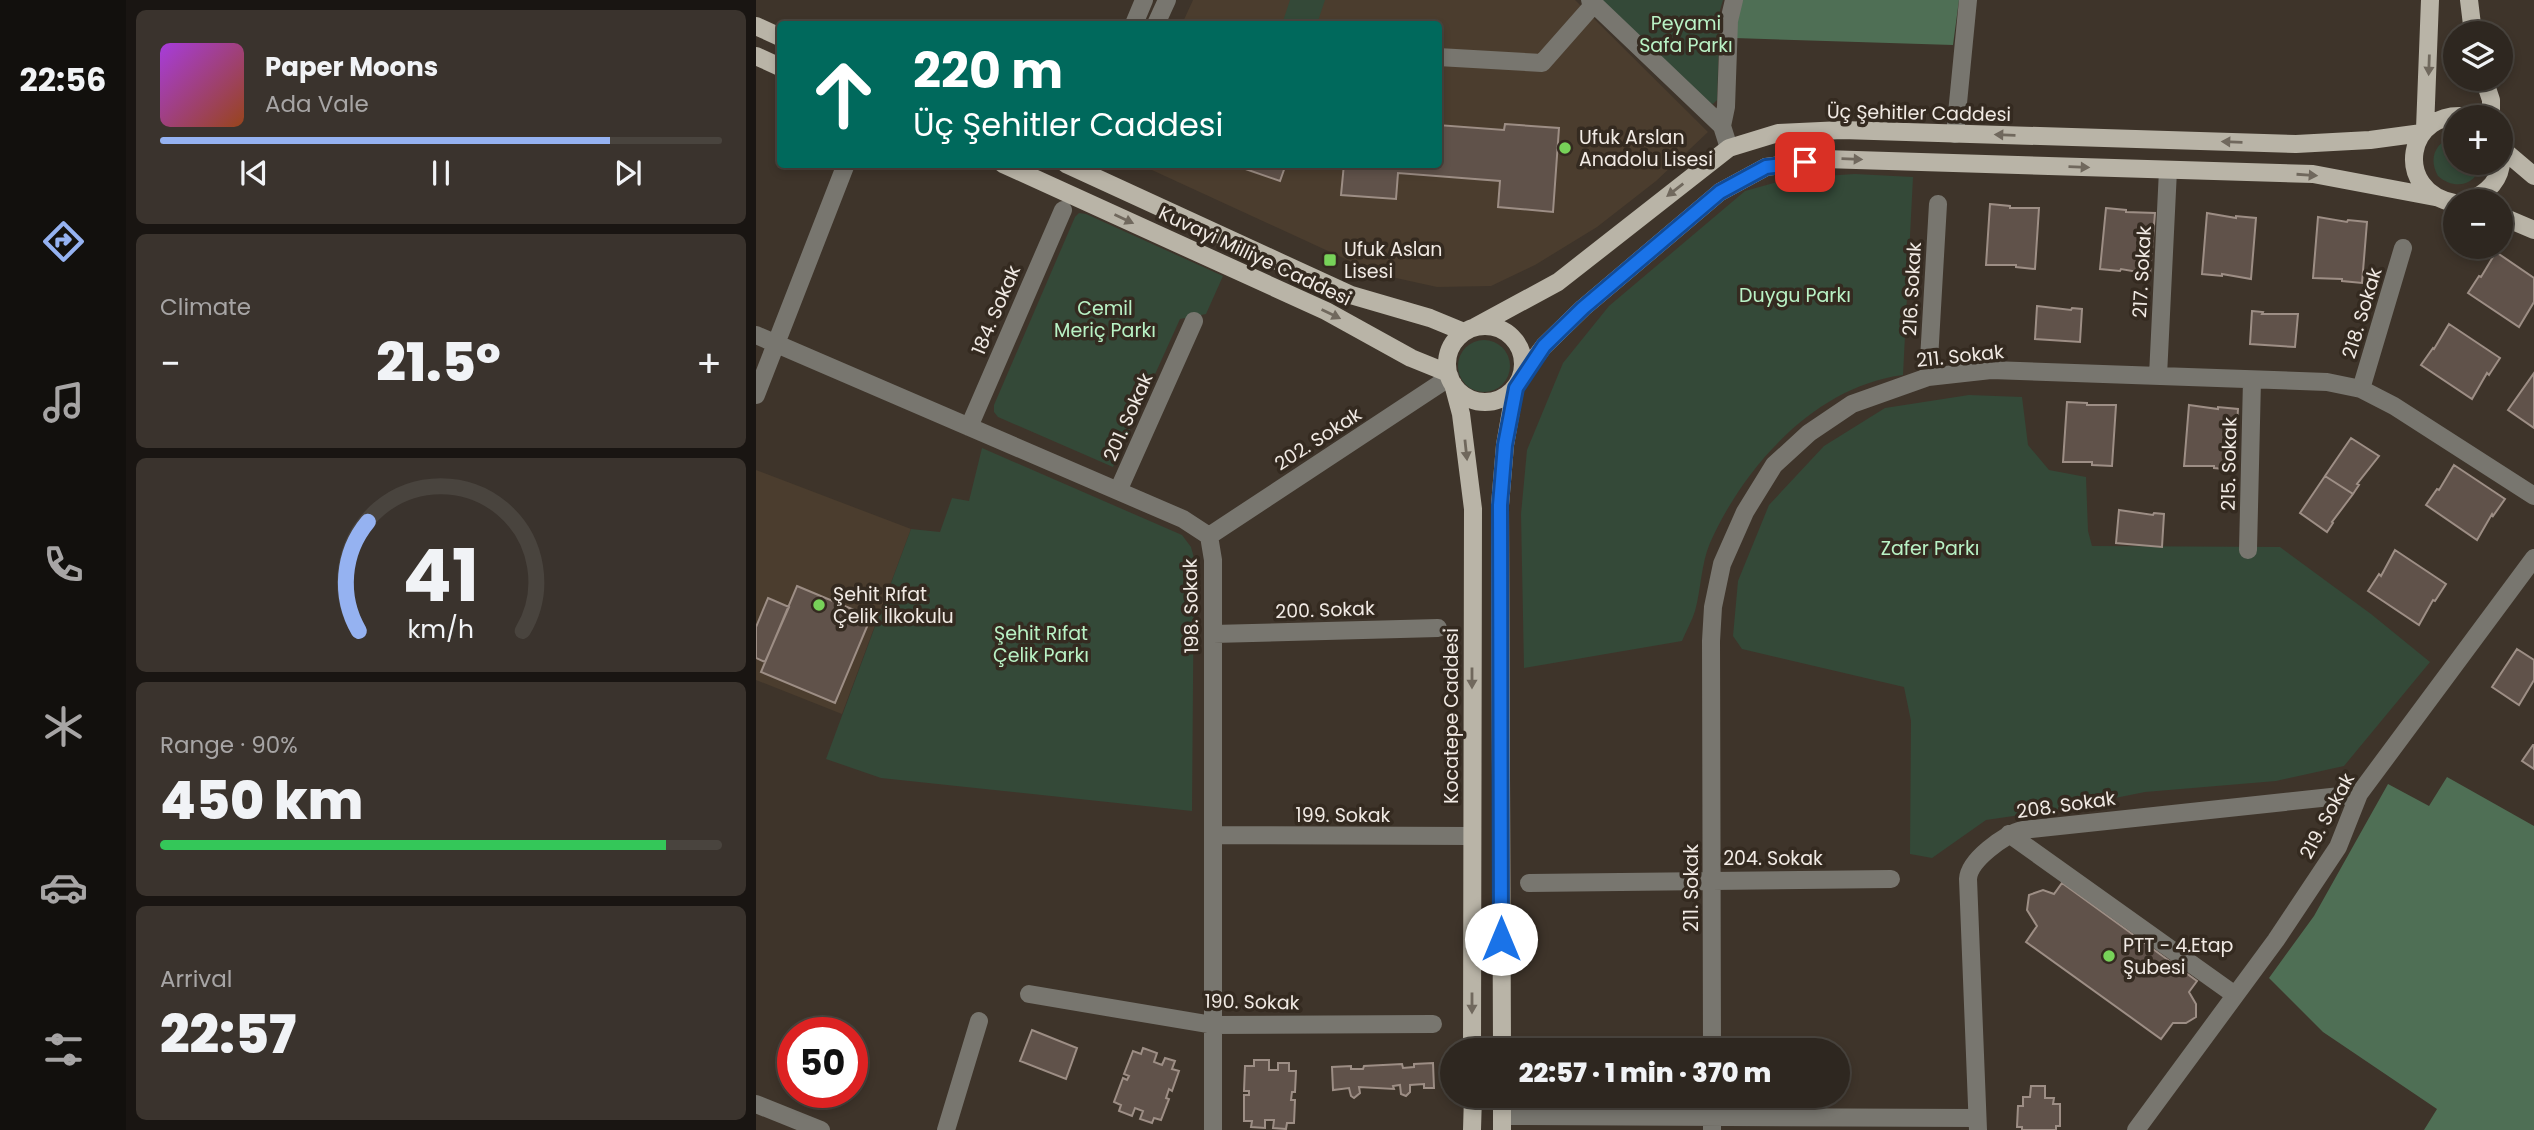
<!DOCTYPE html>
<meta charset="utf-8">
<style>
body{margin:0;font-family:Poppins,sans-serif;background:#3a332d;color:#f1f3f6;height:100vh;display:flex;flex-direction:column;font-size:26px;white-space:nowrap}
*{box-sizing:border-box;margin:0}
p{font-size:23px;color:#a7a5a5}
.icon{flex:none;width:38px;height:38px;fill:none;stroke:currentColor;stroke-width:2;stroke-linecap:round;stroke-linejoin:round}
.map{position:relative;flex:1;overflow:hidden}
.sheet{display:flex;flex-direction:column;gap:10px;padding:10px;background:#191512;width:630px}
.sheet>*{flex:none}
.hud{position:absolute;left:21px;top:21px;width:665px;height:147px;border-radius:7px;box-shadow:0 4px 10px #0003,0 0 0 2px #49443e;background:#00695c;color:#fff;overflow:hidden}
.controls{position:absolute;left:1687px;top:21px;display:grid;gap:14px}
.controls a{display:grid;place-items:center;width:70px;height:70px;border-radius:50%;background:#2e2720;box-shadow:0 4px 10px #0003,0 0 0 2px #49443e;font-size:35px}
.speed{position:absolute;left:21px;top:1017px;display:flex;gap:14px;font-size:35px;font-weight:700;text-align:center}
.speed>*{display:grid;place-content:center;width:91px;height:91px;border-radius:50%;background:#2e2720;box-shadow:0 4px 10px #0003,0 0 0 2px #49443e;line-height:1}
.speed .limit{border:10px solid #d22;background:#fff;color:#111}
.pin{position:absolute;display:grid;place-items:center;width:60px;height:60px;color:#fff;margin:-30px;border-radius:14px;box-shadow:0 4px 10px #0006}
.me{position:absolute;width:77px;margin:-38px;rotate:0deg;stroke-linejoin:round;filter:drop-shadow(0 0 5px #0008)}
.turn{display:flex;align-items:center;gap:24px;height:147px;padding:0 21px;font-size:32px}
.turn .icon{width:91px;height:91px;stroke-width:2.5}
.turn b{display:block;font-size:49px;line-height:60px}
.big{font-size:52px;font-weight:800;line-height:1.1}
.sheet .widget{flex:1;display:flex;flex-direction:column;justify-content:center;gap:10px;min-width:0;padding:0 24px;border-radius:10px;background:#3a332d}
.sheet .dial{align-items:center;gap:0}
.dial svg{height:182px;overflow:visible;fill:none;stroke:#49443e;stroke-width:7;stroke-linecap:round;text-anchor:middle}
.dial text{fill:#f1f3f6;stroke:none}
.song{display:flex;align-items:center;gap:21px}
.cover{width:84px;height:84px;border-radius:10px;background:linear-gradient(135deg,hsl(280 70% 55%),hsl(20 70% 35%))}
.played{height:7px;border-radius:4px;background:linear-gradient(90deg,#95b2f1 80%,#49443e 80%)}
.keys{display:flex;justify-content:space-around;direction:ltr}
.heat{display:flex;justify-content:space-between;align-items:center;font-size:38px;direction:ltr}
.charge{height:10px;border-radius:5px;background:linear-gradient(90deg,#34c759 90%,#49443e 0)}
.trip{position:absolute;left:684px;top:1038px;width:410px;height:70px;border-radius:35px;background:#2e2720;box-shadow:0 4px 10px #0003,0 0 0 2px #49443e;font-weight:800;line-height:70px;text-align:center}
main{display:flex;flex:1;min-height:0}
.dock{display:flex;flex-direction:column;width:126px;justify-content:space-around;align-items:center;background:#12100d;color:#a7a5a5}
.dock .icon{width:49px;height:49px}
.dock .selected{color:#95b2f1}
.dock b{font-size:32px;color:#f1f3f6}
.map>svg:first-child{display:block}
.built{fill:#4b3d2e}
.green{fill:#344938}
.forest{fill:#4f6f55}
.building{fill:#60524a;stroke:#9d8e85;stroke-width:2}
.lines{fill:none;stroke-linecap:round;stroke-linejoin:round}
.minor{stroke:#78766f;stroke-width:18}
.major{stroke:#b9b4a7;stroke-width:18}
.oneway{fill:#70685d}
.route-casing{stroke:#114b97;stroke-width:18}
.route{stroke:#1a73e8;stroke-width:12}
.poi-dot{fill:#77d259;stroke:#342a20;stroke-width:2.5}
.labels{text-anchor:middle;dominant-baseline:central;stroke-width:7;stroke-linejoin:round;paint-order:stroke}
.park-label{font-size:19px;fill:#b9f2c5;stroke:#342a20}
.street-label{font-size:19px;fill:#f1eae4;stroke:#342a20}
.poi-label{font-size:19px;fill:#f1eae4;stroke:#342a20;text-anchor:start}
</style>
<main>
<nav class="dock">
<b>22:56</b>
<svg class="icon selected" aria-label="directions" viewBox="0 0 24 24"><path d="M12 3l9 9-9 9-9-9zM9 14v-3h6M13 9l2 2-2 2"/></svg>
<svg class="icon" aria-label="music" viewBox="0 0 24 24"><path d="M9 18V5l10-2v13"/><circle cx="6" cy="18" r="3"/><circle cx="16" cy="16" r="3"/></svg>
<svg class="icon" aria-label="phone" viewBox="0 0 24 24"><path d="M5 4h4l2 5-3 2q2 4 5 5l2-3 5 2v4C11 20 4 13 5 4z"/></svg>
<svg class="icon" aria-label="climate" viewBox="0 0 24 24"><path d="M12 3v18M4 7l16 10M4 17L20 7"/></svg>
<svg class="icon" aria-label="car" viewBox="0 0 24 24"><path d="M5 17H2v-5l4-1 3-4h7l3 4 3 1v5h-3M9 17h6M6 11h13"/><circle cx="7" cy="17" r="2"/><circle cx="17" cy="17" r="2"/></svg>
<svg class="icon" aria-label="filters" viewBox="0 0 24 24"><path d="M4 7h16M4 17h16"/><circle cx="9" cy="7" r="2"/><circle cx="15" cy="17" r="2"/></svg>
</nav>
<section class="sheet">
<div class="widget">
<div class="song"><i class="cover"></i><div><b>Paper Moons</b><p>Ada Vale</p></div></div>
<div class="played"></div>
<div class="keys"><svg class="icon" aria-label="previous" viewBox="0 0 24 24"><path d="M18 5L8 12l10 7zM5 5v14"/></svg><svg class="icon" aria-label="pause" viewBox="0 0 24 24"><path d="M8 5v14M16 5v14"/></svg><svg class="icon" aria-label="next" viewBox="0 0 24 24"><path d="M6 5l10 7-10 7zM19 5v14"/></svg></div>
</div>
<div class="widget"><p>Climate</p>
<div class="heat"><a>−</a><b class="big">21.5°</b><a>+</a></div>
</div>
<div class="widget dial"><svg viewBox="0 0 100 80">
<path d="M14 69A42 42 0 1 1 86 69"/>
<path d="M14 69A42 42 0 0 1 18 21" stroke="#95b2f1"/>
<text x="50" y="56" font-size="32" font-weight="700">41</text>
<text x="50" y="72" font-size="11">km/h</text>
</svg></div>
<div class="widget"><p>Range · 90%</p><b class="big">450 km</b><div class="charge"></div></div>
<div class="widget"><p>Arrival</p><b class="big">22:57</b></div>
</section>
<div class="map">
<svg width="1778" height="1130" viewBox="0 0 1778 1130">
<rect width="100%" height="100%" fill="#3e342a"/>
<path class="built" d="M 437,0 L 819,0 L 952,132 L 900,181 L 841,227 L 779,265 L 735,286 L 681,287 L 622,274 L 385,165 L 682,164 L 682,24 L 426,24 Z
M 0,470 L 155,529 L 86,714 L 0,680 Z"/>
<path class="green" d="M 534,0 L 569,0 L 561,24 L 526,24 Z
M 844,0 L 967,0 L 964,10 L 961,100 L 957,104 L 952,102 Z
M 1699,137 L 1699,163 L 1726,163 C 1721,185 1699,191 1682,176 C 1672,159 1679,141 1699,137 Z
M 1099,174 L 1157,177 L 1147,375 C 1060,386 988,466 954,543 C 945,564 945,590 939,611 C 936,621 930,631 926,641 L 768,668 L 765,514 L 771,450 L 807,363 L 853,306 L 989,191 L 1036,178 Z
M 323,213 L 330,214 L 467,276 L 450,314 L 424,319 L 357,467 L 242,417 L 238,412 L 238,405 L 319,217 Z
M702 366a26 26 0 1 1 52 0a26 26 0 1 1-52 0Z
M 1213,395 L 1266,397 L 1272,445 L 1293,470 L 1330,477 L 1332,531 L 1336,546 L 1524,547 L 1615,614 L 1674,662 L 1588,766 L 1520,781 L 1389,792 L 1299,810 L 1230,820 L 1176,858 L 1154,854 L 1155,721 L 1148,687 L 986,649 L 977,636 L 982,581 L 1013,505 L 1068,446 L 1129,408 Z
M 226,448 L 426,535 L 435,547 L 438,558 L 436,811 L 125,778 L 70,759 L 155,529 L 184,532 L 196,498 L 213,501 Z"/>
<path class="forest" d="M 986,0 L 1203,0 L 1197,45 L 978,38 Z
M 1691,777 L 1778,826 L 1778,1130 L 1668,1130 L 1681,1109 L 1567,1032 L 1513,978 L 1558,916 L 1632,784 L 1673,806 Z"/>
<path class="building" d="M 749,124 L 803,128 L 797,212 L 742,207 L 744,181 L 642,173 L 640,199 L 585,195 L 588,164 L 682,164 L 682,125 L 748,130 Z
M 475,164 L 530,164 L 524,181 Z
M 1234,204 L 1254,206 L 1254,208 L 1283,208 L 1279,269 L 1260,267 L 1260,265 L 1230,265 Z
M 1350,208 L 1370,210 L 1370,212 L 1399,213 L 1394,274 L 1365,269 L 1364,271 L 1344,269 Z
M 1451,213 L 1480,218 L 1480,216 L 1500,218 L 1495,279 L 1466,274 L 1466,276 L 1446,274 Z
M 1562,217 L 1591,222 L 1592,220 L 1611,222 L 1606,283 L 1586,281 L 1586,279 L 1557,278 Z
M 1740,252 L 1778,278 L 1778,302 L 1763,327 L 1712,293 L 1723,276 L 1725,277 Z
M 1281,306 L 1315,310 L 1316,308 L 1326,309 L 1324,342 L 1279,339 Z
M 1496,311 L 1507,312 L 1506,314 L 1542,314 L 1539,347 L 1494,344 Z
M 1693,324 L 1744,358 L 1733,375 L 1731,373 L 1716,399 L 1665,365 L 1677,348 L 1678,349 Z
M 1778,373 L 1778,428 L 1752,410 Z
M 1311,402 L 1331,403 L 1331,405 L 1360,405 L 1356,466 L 1336,465 L 1336,462 L 1307,462 Z
M 1433,405 L 1462,409 L 1462,407 L 1482,409 L 1478,470 L 1458,468 L 1458,466 L 1428,466 Z
M 1595,438 L 1623,456 L 1601,484 L 1603,485 L 1597,494 L 1569,476 Z
M 1698,465 L 1749,499 L 1737,516 L 1736,514 L 1721,540 L 1670,505 L 1681,489 L 1683,490 Z
M 1569,476 L 1597,494 L 1576,522 L 1577,523 L 1571,532 L 1544,513 Z
M 1363,510 L 1397,515 L 1398,513 L 1408,514 L 1406,547 L 1360,543 Z
M 1639,550 L 1690,584 L 1679,601 L 1677,600 L 1663,625 L 1612,591 L 1623,574 L 1625,576 Z
M 41,586 L 115,617 L 79,703 L 5,672 Z
M 12,598 L 33,607 L 9,662 L 0,658 L 0,627 Z
M 1761,649 L 1778,660 L 1778,680 L 1763,705 L 1736,687 Z
M 1777,745 L 1778,745 L 1778,769 L 1766,761 Z
M 1306,883 L 1441,981 L 1433,992 L 1440,1004 L 1440,1017 L 1430,1023 L 1417,1023 L 1405,1039 L 1270,942 L 1281,926 L 1271,910 L 1273,895 L 1287,890 L 1298,894 Z
M 276,1030 L 321,1048 L 310,1079 L 264,1061 Z
M 387,1048 L 401,1053 L 398,1062 L 406,1065 L 409,1058 L 419,1061 L 416,1069 L 423,1071 L 416,1091 L 413,1089 L 410,1098 L 413,1099 L 405,1120 L 398,1118 L 396,1123 L 384,1119 L 387,1111 L 379,1108 L 376,1116 L 363,1111 L 365,1105 L 358,1102 L 367,1078 L 371,1080 L 373,1076 L 368,1074 L 377,1051 L 385,1054 Z
M 498,1060 L 513,1060 L 513,1070 L 522,1070 L 522,1063 L 533,1063 L 533,1071 L 540,1071 L 539,1092 L 536,1092 L 535,1100 L 539,1100 L 538,1123 L 531,1123 L 530,1129 L 517,1128 L 518,1120 L 509,1120 L 509,1128 L 495,1127 L 496,1121 L 488,1121 L 488,1095 L 493,1095 L 493,1091 L 488,1091 L 489,1066 L 498,1066 Z
M 677,1063 L 678,1088 L 668,1088 L 668,1084 L 654,1085 L 654,1092 L 650,1096 L 645,1094 L 644,1085 L 637,1086 L 638,1089 L 603,1087 L 604,1093 L 598,1098 L 595,1096 L 593,1088 L 577,1090 L 576,1067 L 595,1066 L 595,1069 L 607,1069 L 608,1066 L 646,1064 L 647,1068 L 658,1067 L 658,1064 Z
M 1275,1086 L 1289,1086 L 1289,1098 L 1298,1098 L 1297,1104 L 1304,1104 L 1304,1126 L 1300,1126 L 1300,1130 L 1266,1130 L 1266,1127 L 1261,1127 L 1262,1106 L 1267,1106 L 1267,1097 L 1274,1097 Z"/>
<g class="lines">
<path class="minor" d="M 834,0 L 966,126
M 378,24 L 388,0
M 400,24 L 411,0
M 682,57 L 786,63 L 838,4
M 1199,134 L 1212,0
M 973,148 L 966,126 L 970,107 L 973,21 L 978,0
M 0,335 L 427,519 L 453,536 L 457,560 L 457,1130
M 1402,376 L 1412,170
M 1172,377 L 1182,204
M 1605,389 L 1647,248
M 0,395 L 90,164
M 213,427 L 307,210
M 362,491 L 438,321
M 453,536 L 694,377
M 1492,550 L 1496,380
M 457,634 L 682,628
M 1253,834 L 1479,995
M 457,835 L 716,836
M 773,883 L 1135,879
M 273,994 L 457,1025 L 677,1024
M 956,1050 L 955,641 L 957,607 L 966,564 L 989,512 L 1018,465 L 1053,433 L 1096,404 L 1172,377 L 1235,370 L 1571,382 L 1605,389 L 1638,406 L 1778,496
M 956,1096 L 956,1130
M 0,1104 L 65,1130
M 746,1116 L 1221,1118
M 190,1130 L 223,1021
M 1222,1130 L 1212,879 C 1213,860 1248,835 1266,830 L 1603,794
M 1380,1130 L 1520,940 L 1582,847 L 1603,794 L 1778,558"/>
<path class="major" d="M 1713,0 L 1717,33
M 0,26 L 24,37
M 0,56 L 24,67
M 1728,79 L 1735,100 L 1735,117
M 1669,129 L 1674,0
M 1745,148 L 1778,176
M 247,164 L 570,311 L 655,358 L 692,373
M 310,164 L 595,295 L 674,318 L 708,332
M 1711,201 C 1731,194 1747,179 1745,156
M 1699,203 C 1636,192 1649,106 1715,117
M 1745,216 L 1778,230
M691 364a38 38 0 1 1 76 0a38 38 0 1 1-76 0Z
M 719,327 L 802,282 L 973,148 L 1022,133 L 1086,130 L 1540,144 L 1614,140 L 1666,133
M 765,377 L 788,346 L 827,308 L 964,192 L 1010,167 L 1068,159 L 1557,174 L 1679,197
M 697,384 L 705,414 L 717,509 L 716,1050
M 746,1050 L 744,505 L 749,445 L 759,388
M 746,1096 L 746,1130
M 716,1130 L 717,1096"/>
</g>
<defs><path id="oneway-solid" d="M-6-.8H1V-3.2L6.5 0L1 3.2V.8H-6Z" transform="scale(1.75)"/></defs>
<g class="oneway">
<use href="#oneway-solid" transform="translate(1673 65) rotate(92)"/>
<use href="#oneway-solid" transform="translate(1249 135) rotate(-178)"/>
<use href="#oneway-solid" transform="translate(1476 142) rotate(-178)"/>
<use href="#oneway-solid" transform="translate(1096 159) rotate(2)"/>
<use href="#oneway-solid" transform="translate(1323 167) rotate(2)"/>
<use href="#oneway-solid" transform="translate(1551 175) rotate(4)"/>
<use href="#oneway-solid" transform="translate(919 190) rotate(142)"/>
<use href="#oneway-solid" transform="translate(368 219) rotate(25)"/>
<use href="#oneway-solid" transform="translate(575 314) rotate(26)"/>
<use href="#oneway-solid" transform="translate(710 450) rotate(84)"/>
<use href="#oneway-solid" transform="translate(716 678) rotate(90)"/>
<use href="#oneway-solid" transform="translate(716 1003) rotate(90)"/>
</g>
<g class="lines">
<defs>
<path id="route" d="M 745,939 L 744,505 L 749,445 L 760,388 L 788,346 L 827,308 L 964,192 L 1010,167 L 1049,162"/>
</defs>
<use href="#route" class="route-casing"/>
<use href="#route" class="route"/>
</g>
<g class="poi-dot">
<circle cx="809" cy="148" r="7"/>
<rect x="567" y="253" width="14" height="14" rx="3.5"/>
<circle cx="63" cy="605" r="7"/>
<circle cx="1353" cy="956" r="7"/>
</g>
<g class="labels">
<g class="park-label">
<text x="930" y="23">Peyami<tspan x="930" dy="22">Safa Parkı</tspan></text>
<text x="1039" y="295">Duygu Parkı</text>
<text x="349" y="308">Cemil<tspan x="349" dy="22">Meriç Parkı</tspan></text>
<text x="1174" y="548">Zafer Parkı</text>
<text x="285" y="633">Şehit Rıfat<tspan x="285" dy="22">Çelik Parkı</tspan></text>
</g>
<g class="street-label">
<text transform="translate(1163 113) rotate(1)">Üç Şehitler Caddesi</text>
<text transform="translate(499 256) rotate(25)">Kuvayi Milliye Caddesi</text>
<text transform="translate(1386 272) rotate(-87)">217. Sokak</text>
<text transform="translate(1156 289) rotate(-87)">216. Sokak</text>
<text transform="translate(240 310) rotate(-67)">184. Sokak</text>
<text transform="translate(1606 313) rotate(-73)">218. Sokak</text>
<text transform="translate(1204 356) rotate(-6)">211. Sokak</text>
<text transform="translate(372 417) rotate(-66)">201. Sokak</text>
<text transform="translate(562 439) rotate(-33)">202. Sokak</text>
<text transform="translate(1473 464) rotate(-89)">215. Sokak</text>
<text transform="translate(435 606) rotate(-91)">198. Sokak</text>
<text transform="translate(569 610) rotate(-2)">200. Sokak</text>
<text transform="translate(695 716) rotate(-90)">Kocatepe Caddesi</text>
<text transform="translate(1310 805) rotate(-8)">208. Sokak</text>
<text x="587" y="815">199. Sokak</text>
<text transform="translate(1571 816) rotate(-62)">219. Sokak</text>
<text x="1017" y="858">204. Sokak</text>
<text transform="translate(935 888) rotate(-90)">211. Sokak</text>
<text transform="translate(496 1002) rotate(1)">190. Sokak</text>
</g>
<g class="poi-label">
<text x="823" y="137">Ufuk Arslan<tspan x="823" dy="22">Anadolu Lisesi</tspan></text>
<text x="588" y="249">Ufuk Aslan<tspan x="588" dy="22">Lisesi</tspan></text>
<text x="77" y="594">Şehit Rıfat<tspan x="77" dy="22">Çelik İlkokulu</tspan></text>
<text x="1367" y="945">PTT - 4.Etap<tspan x="1367" dy="22">Şubesi</tspan></text>
</g>
</g>
</svg>
<div class="controls">
<a><svg class="icon" aria-label="layers" viewBox="0 0 24 24"><path d="M12 4l9 5-9 5-9-5zM3 14l9 5 9-5"/></svg></a>
<a>+</a>
<a>−</a>
</div>
<div class="speed"><div class="limit">50</div></div>
<div class="pin" style="left:1049px;top:162px;background:#d93025"><svg class="icon" aria-label="arrive" viewBox="0 0 24 24"><path d="M6 21V4h12l-3 4 3 4H6"/></svg></div>
<svg class="me" style="left:745px;top:939px" viewBox="-20 -20 40 40"><circle r="19" fill="#fff"/><path d="M0-13L10 11 0 6-10 11z" fill="#1a73e8"/></svg>
<div class="trip">22:57 · 1 min · 370 m</div>
<div class="hud">
<div class="turn"><svg class="icon" aria-label="ahead" viewBox="0 0 24 24"><path d="M12 20V5M6 11l6-6 6 6"/></svg><div><b>220 m</b>Üç Şehitler Caddesi</div></div>
</div>
</div>
</main>
